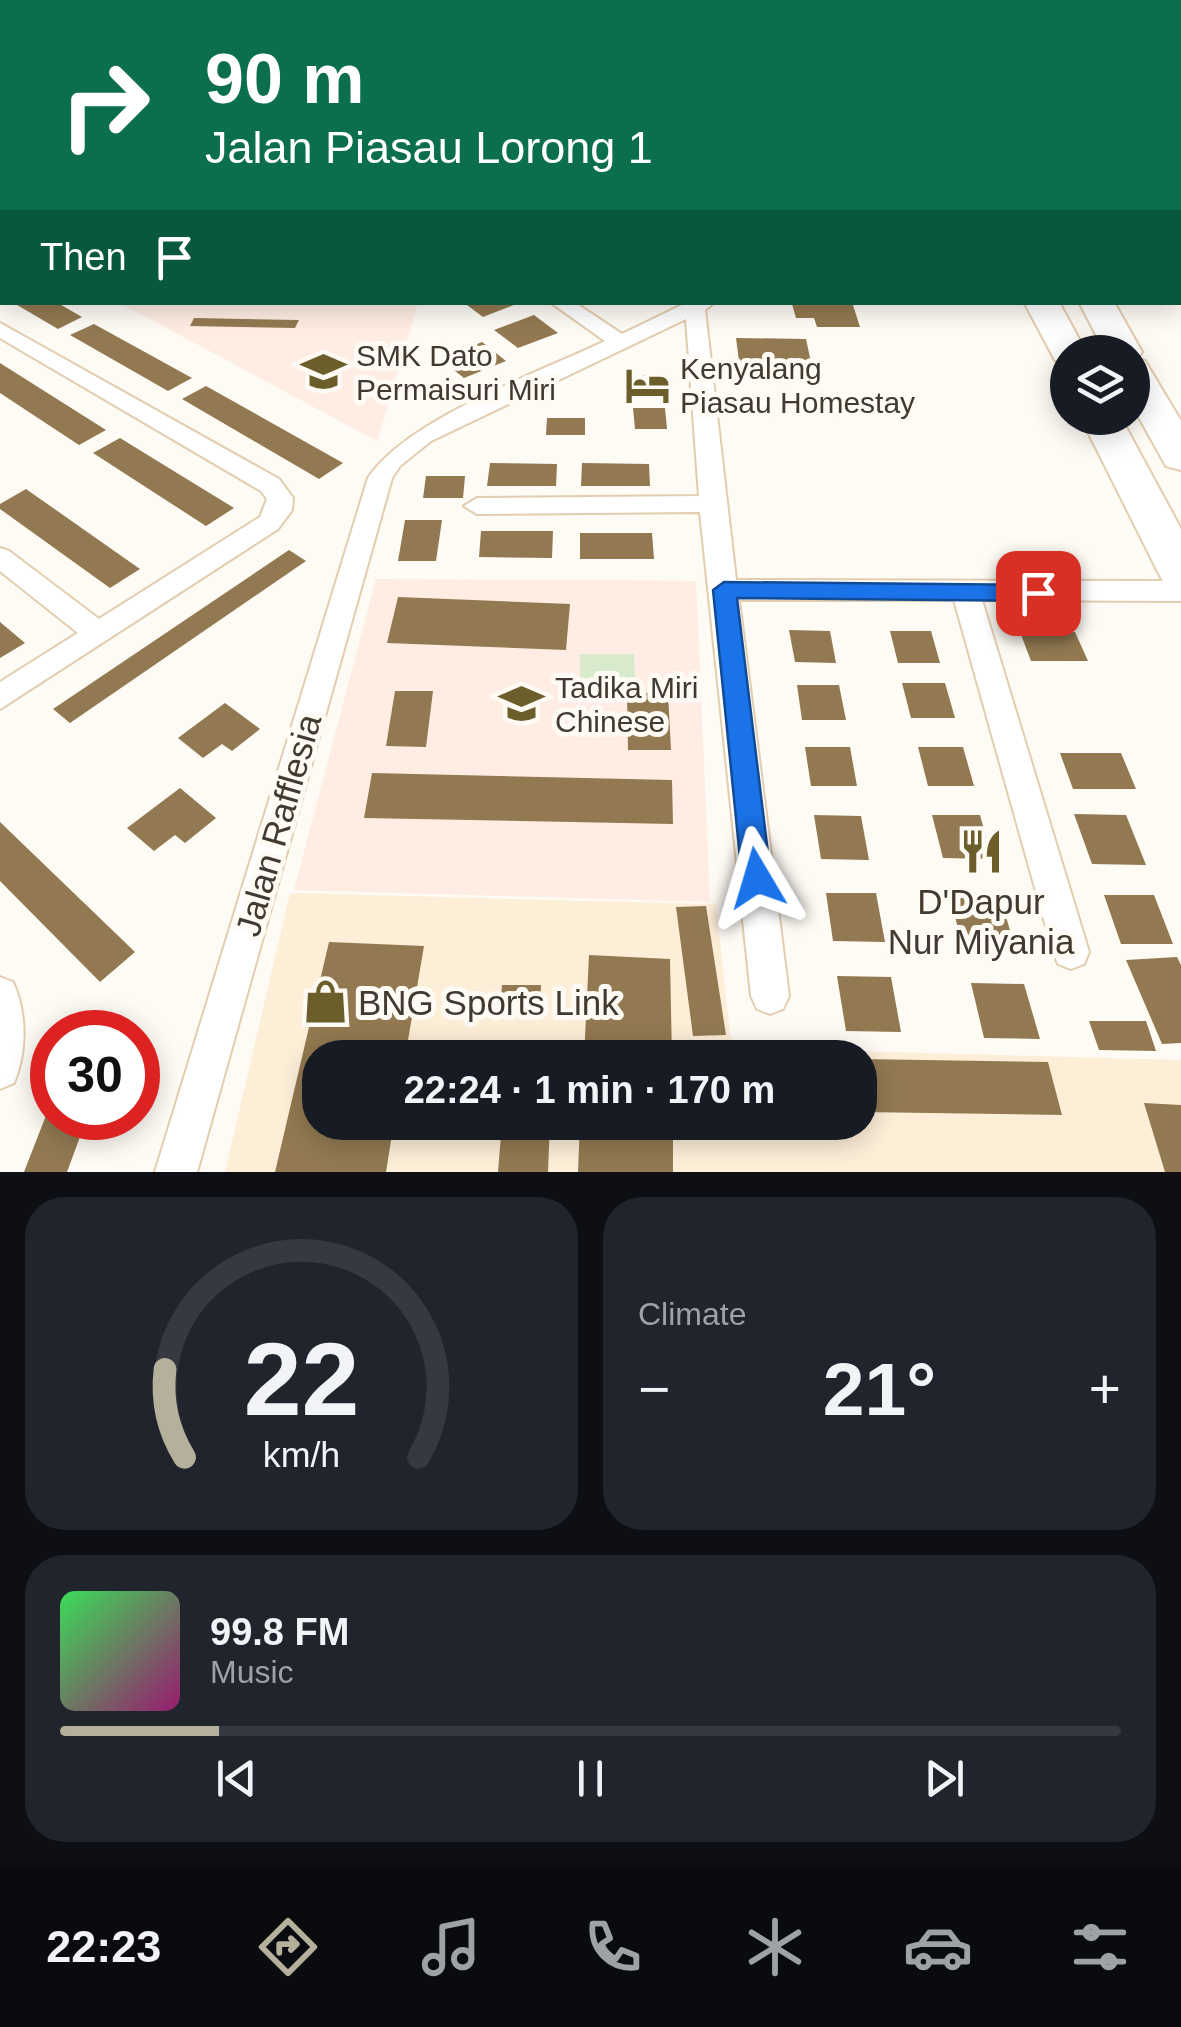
<!DOCTYPE html>
<meta charset="utf-8">
<style>
body{margin:0;font-family:Arial,sans-serif;background:#20242c;color:#f1f3f6;height:100vh;display:flex;flex-direction:column;font-size:38px;white-space:nowrap}
*{box-sizing:border-box;margin:0}
p{font-size:32px;color:#9ea1a6}
.icon{flex:none;width:55px;height:55px;fill:none;stroke:currentColor;stroke-width:2;stroke-linecap:round;stroke-linejoin:round}
.map{position:relative;height:1172px;overflow:hidden}
.details{display:flex;flex-direction:column;gap:25px;padding:25px;background:#0d0f14;flex:1}
.details>*{flex:none}
.hud{position:absolute;left:0px;top:0px;width:1182px;height:305px;box-shadow:0 5px 25px #0003;background:#0b6e4f;color:#fff;overflow:hidden}
.fabs{position:absolute;left:1050px;top:335px;display:grid;gap:20px}
.fabs a{display:grid;place-items:center;width:100px;height:100px;border-radius:50%;background:#171b24;box-shadow:0 5px 25px #0003;font-size:50px}
.speed{position:absolute;left:30px;top:1010px;display:flex;gap:20px;font-size:50px;font-weight:700;text-align:center}
.speed>*{display:grid;place-content:center;width:130px;height:130px;border-radius:50%;background:#171b24;box-shadow:0 5px 25px #0003;line-height:1}
.speed .limit{border:15px solid #d22;background:#fff;color:#111}
.pin{position:absolute;display:grid;place-items:center;width:85px;height:85px;color:#fff;margin:-42px;border-radius:20px;box-shadow:0 5px 15px #0006}
.me{position:absolute;width:110px;margin:-55px;rotate:353deg;stroke-linejoin:round;filter:drop-shadow(0 0 8px #0008)}
.turn{display:flex;align-items:center;gap:35px;height:210px;padding:0 40px;font-size:45px}
.turn .icon{width:130px;height:130px;stroke-width:2.5}
.turn b{display:block;font-size:70px;line-height:85px}
.then{display:flex;align-items:center;height:95px;padding:0 40px;background:#0003;gap:20px;font-size:38px}
.big{font-size:75px;font-weight:800;line-height:1.1}
.details .tile{flex:1;display:flex;flex-direction:column;justify-content:center;gap:15px;min-width:0;padding:0 35px;border-radius:40px;background:#20242c}
.details .dial{align-items:center;gap:0}
.dial svg{height:260px;overflow:visible;fill:none;stroke:#363941;stroke-width:7;stroke-linecap:round;text-anchor:middle}
.dial text{fill:#f1f3f6;stroke:none}
.song{display:flex;align-items:center;gap:30px}
.cover{width:120px;height:120px;border-radius:15px;background:linear-gradient(135deg,hsl(130 70% 55%),hsl(320 70% 35%))}
.played{height:10px;border-radius:5px;background:linear-gradient(90deg,#b5b09b 15%,#363941 15%)}
.keys{display:flex;justify-content:space-around;direction:ltr}
.heat{display:flex;justify-content:space-between;align-items:center;font-size:55px;direction:ltr}
.details .tiles{flex:1;display:grid;gap:25px;grid-template-columns:1fr 1fr}
.tile:last-child{grid-column:span 2}
.trip{position:absolute;left:302px;top:1040px;width:575px;height:100px;border-radius:40px;background:#171b24;box-shadow:0 5px 25px #0003;font-weight:800;line-height:100px;text-align:center}
.dock{display:flex;height:160px;justify-content:space-around;align-items:center;background:#090b0e;color:#9ea1a6}
.dock .icon{width:70px;height:70px}
.dock .current{color:#b5b09b}
.dock b{font-size:45px;color:#f1f3f6}
.map>svg:first-child{display:block}
.built{fill:#fdeed8;fill-rule:evenodd}
.education{fill:#ffede3}
.green{fill:#d7ebcc}
.building{fill:#927951}
.lines{fill:none;stroke-linecap:round;stroke-linejoin:round}
.minor-casing{stroke:#e2cdaf;stroke-width:4}
.trunk-casing{stroke:#e2cdaf;stroke-width:4}
.minor{fill:#fff;fill-rule:evenodd}
.trunk{fill:#fff;fill-rule:evenodd}
.route{fill:#1a73e8;stroke:#114b97;stroke-width:2.5}
.labels{text-anchor:middle;dominant-baseline:central;stroke-width:10;stroke-linejoin:round;paint-order:stroke}
.poi-label{font-size:30px;fill:#423a2e;stroke:#fefaf4;text-anchor:start}
.near-street-label{font-size:35px;fill:#423a2e;stroke:#fefaf4}
.near-poi-label{font-size:35px;fill:#423a2e;stroke:#fefaf4}
</style>
<div class="map">
<svg width="1181" height="1172" viewBox="0 0 1181 1172">
<rect width="100%" height="100%" fill="#fefaf4"/>
<path class="built" d="M 290,893 L 716,904 L 730,1035 L 738,1048 L 1181,1060 L 1181,1172 L 225,1172 ZM 320,1058 L 860,1058 L 860,1122 L 320,1122 Z"/>
<path class="education" d="M 120,303 L 418,303 L 377,441 Z
M 376,579 L 696,581 L 710,902 L 294,890 Z"/>
<path class="green" d="M 580,654 L 634,654 L 635,678 L 580,678 Z"/>
<path class="building" d="M 12,302 L 56,302 L 82,317 L 58,329 Z
M 463,302 L 519,302 L 519,303 L 483,317 Z
M 809,302 L 852,302 L 860,327 L 817,327 L 814,318 L 796,318 L 792,304 Z
M 534,315 L 558,333 L 518,348 L 494,330 Z
M 194,318 L 299,320 L 295,328 L 190,326 Z
M 94,324 L 192,378 L 168,391 L 70,335 Z
M 736,338 L 806,339 L 811,362 L 739,361 Z
M 482,342 L 506,361 L 464,378 L 440,359 Z
M 0,363 L 106,430 L 79,445 L 0,393 Z
M 662,375 L 664,395 L 633,396 L 631,376 Z
M 206,386 L 343,463 L 319,479 L 182,399 Z
M 633,408 L 665,408 L 667,429 L 635,429 Z
M 547,418 L 585,418 L 585,435 L 546,435 Z
M 120,438 L 234,508 L 206,526 L 93,453 Z
M 490,463 L 557,464 L 556,486 L 487,486 Z
M 582,463 L 649,464 L 650,486 L 581,486 Z
M 426,476 L 465,476 L 463,498 L 423,498 Z
M 26,489 L 140,569 L 110,588 L 0,509 L 0,504 Z
M 405,520 L 442,520 L 436,561 L 398,561 Z
M 481,531 L 553,531 L 552,558 L 479,557 Z
M 580,533 L 652,533 L 654,559 L 580,559 Z
M 289,550 L 306,561 L 70,723 L 53,709 Z
M 398,597 L 570,604 L 566,650 L 387,643 Z
M 0,622 L 25,643 L 0,658 Z
M 789,630 L 830,631 L 836,663 L 795,662 Z
M 890,631 L 931,631 L 940,663 L 898,663 Z
M 1020,632 L 1075,632 L 1088,661 L 1031,661 Z
M 902,683 L 945,683 L 955,718 L 911,718 Z
M 797,685 L 839,685 L 846,720 L 802,720 Z
M 395,691 L 433,691 L 426,747 L 386,746 Z
M 627,693 L 668,693 L 671,750 L 628,750 Z
M 225,703 L 260,729 L 232,751 L 222,744 L 203,758 L 178,738 Z
M 805,747 L 850,747 L 857,786 L 811,786 Z
M 918,747 L 963,747 L 974,786 L 928,786 Z
M 1060,753 L 1121,753 L 1136,789 L 1073,789 Z
M 372,773 L 672,780 L 673,824 L 364,818 Z
M 180,788 L 216,818 L 185,843 L 175,835 L 154,851 L 127,828 Z
M 1074,814 L 1126,815 L 1146,865 L 1092,864 Z
M 814,815 L 861,816 L 869,860 L 821,859 Z
M 932,815 L 980,815 L 992,859 L 943,858 Z
M 0,822 L 135,952 L 100,982 L 0,881 Z
M 949,892 L 999,892 L 1013,941 L 961,941 Z
M 826,893 L 876,893 L 885,942 L 833,941 Z
M 1104,895 L 1154,895 L 1173,944 L 1121,944 Z
M 706,906 L 726,1035 L 693,1036 L 676,907 Z
M 329,942 L 424,946 L 405,1058 L 320,1058 L 320,1122 L 394,1122 L 386,1172 L 275,1172 Z
M 589,955 L 670,959 L 672,1058 L 584,1058 Z
M 1177,957 L 1181,965 L 1181,1043 L 1162,1044 L 1126,960 Z
M 837,976 L 891,977 L 901,1032 L 846,1031 Z
M 971,983 L 1024,984 L 1040,1039 L 984,1038 Z
M 502,985 L 541,985 L 540,1011 L 500,1011 Z
M 1089,1021 L 1146,1021 L 1156,1051 L 1099,1050 Z
M 860,1059 L 1048,1062 L 1062,1115 L 860,1112 Z
M 52,1100 L 52,1118 L 87,1118 L 67,1172 L 24,1172 Z
M 1144,1103 L 1181,1105 L 1181,1172 L 1165,1172 Z
M 502,1122 L 550,1122 L 548,1172 L 498,1172 Z
M 580,1122 L 673,1122 L 673,1172 L 578,1172 Z"/>
<g class="lines">
<defs>
<path id="minor" d="M 405,0 L 496,0 L 404,2 Z
M 664,0 L 676,0 L 676,2 L 664,2 Z
M 780,0 L 792,0 L 792,2 L 780,2 Z
M 1128,0 L 1141,0 L 1142,2 L 1129,2 Z
M 1179,2 L 1181,2 L 1181,10 L 1180,2 Z
M 0,4 L 2,4 L 2,12 L 0,12 Z
M 1180,46 L 1181,46 L 1181,55 L 1180,55 Z
M 0,49 L 2,49 L 2,58 L 0,58 Z
M 1180,109 L 1181,109 L 1181,119 L 1180,119 Z
M 1180,212 L 1181,212 L 1181,222 L 1180,222 Z
M 550,302 L 574,302 L 622,334 L 688,302 L 715,302 L 705,310 L 736,580 L 1181,581 L 1181,601 L 982,600 L 1089,952 L 1084,964 L 1071,969 L 1058,964 L 1053,952 L 954,600 L 739,600 L 789,996 L 783,1009 L 770,1014 L 757,1009 L 751,996 L 700,512 L 477,514 L 464,506 L 477,498 L 699,496 L 686,319 L 431,441 L 400,466 L 392,478 L 197,1172 L 155,1172 L 368,478 C 407,419 538,373 605,341 Z
M 0,323 L 279,479 L 293,498 L 292,510 L 278,529 L 0,709 L 0,682 L 78,633 L 0,571 L 0,548 L 9,551 L 99,619 L 260,517 L 267,499 L 261,491 L 0,338 Z
M 0,977 L 13,982 C 27,1013 27,1052 14,1083 L 0,1089 Z"/>
<path id="trunk" d="M 871,0 L 893,0 L 894,2 L 872,2 Z
M 909,0 L 932,0 L 933,2 L 911,2 Z
M 1024,302 L 1059,302 L 1086,352 L 1068,352 L 1068,363 L 1055,360 Z
M 1079,302 L 1114,302 L 1142,352 L 1137,359 L 1145,361 L 1181,421 L 1181,470 L 1166,466 L 1132,405 L 1132,352 L 1105,352 Z
M 1081,418 L 1121,418 L 1181,529 L 1181,588 L 1164,583 L 1158,572 Z"/>
</defs>
<use href="#minor" class="minor-casing"/>
<use href="#trunk" class="trunk-casing"/>
<use href="#minor" class="minor"/>
<use href="#trunk" class="trunk"/>
</g>
<path class="route" d="M 724,582 L 1038,585 L 1049,593 L 1038,601 L 737,598 L 771,878 L 767,887 L 757,890 L 747,887 L 742,878 L 713,590 Z"/>
<defs>
<symbol id="school-bare" viewBox="-9 -9 18 18"><path d="M0-5L7-2L0 1L-7-2ZM-4 1L0 2.5L4 1V4Q0 6-4 4Z" fill="#6c5e2b" stroke="#fefaf4" stroke-width="2.5" paint-order="stroke"/></symbol>
<symbol id="hotel-bare" viewBox="-9 -9 18 18"><path d="M-6-4.5h1.5V1H6V5H4.5V3h-9V5H-6ZM-4 0a1.8 1.8 0 1 1 3.6 0ZM.5 0V-2.5h3Q6-2.5 6 0Z" fill="#6c5e2b" stroke="#fefaf4" stroke-width="2.5" paint-order="stroke"/></symbol>
<symbol id="restaurant-bare" viewBox="-9 -9 18 18"><path d="M-5-6h1v4h1v-4h1v4h1v-4h1v5L-1.5 .5V6h-2V.5L-5-1ZM5-6V6H3V1.5H1.5Q1.5-4 5-6Z" fill="#6c5e2b" stroke="#fefaf4" stroke-width="2.5" paint-order="stroke"/></symbol>
<symbol id="shop-bare" viewBox="-9 -9 18 18"><path d="M-5-2.5h2.3a2.7 3.5 0 0 1 5.4 0H5L5.5 6h-11ZM-1.5-2.5h3a1.5 2.3 0 0 0-3 0Z" fill="#6c5e2b" stroke="#fefaf4" stroke-width="2.5" paint-order="stroke"/></symbol>
</defs>
<g fill-rule="evenodd">
<use href="#school-bare" x="292" y="340" width="63" height="63"/>
<use href="#hotel-bare" x="616" y="354" width="63" height="63"/>
<use href="#school-bare" x="490" y="672" width="63" height="63"/>
<use href="#restaurant-bare" x="950" y="820" width="63" height="63"/>
<use href="#shop-bare" x="294" y="970" width="63" height="63"/>
</g>
<g class="labels">
<g class="poi-label">
<text x="356" y="355">SMK Dato<tspan x="356" dy="34">Permaisuri Miri</tspan></text>
<text x="680" y="368">Kenyalang<tspan x="680" dy="34">Piasau Homestay</tspan></text>
<text x="555" y="687">Tadika Miri<tspan x="555" dy="34">Chinese</tspan></text>
</g>
<g class="near-street-label">
<text transform="translate(278 825) rotate(-74)">Jalan Rafflesia</text>
</g>
<g class="near-poi-label">
<text x="981" y="901">D'Dapur<tspan x="981" dy="40">Nur Miyania</tspan></text>
<text x="358" y="1002" text-anchor="start">BNG Sports Link</text>
</g>
</g>
</svg>
<div class="fabs">
<a><svg class="icon" aria-label="layers" viewBox="0 0 24 24"><path d="M12 4l9 5-9 5-9-5zM3 14l9 5 9-5"/></svg></a>
</div>
<div class="speed"><div class="limit">30</div></div>
<div class="pin" style="left:1038px;top:593px;background:#d93025"><svg class="icon" aria-label="arrive" viewBox="0 0 24 24"><path d="M6 21V4h12l-3 4 3 4H6"/></svg></div>
<svg class="me" style="left:757px;top:878px" viewBox="-20 -20 40 40"><path d="M0-17L14 15 0 8-14 15z" fill="#1a73e8" stroke="#fff" stroke-width="4"/></svg>
<div class="trip">22:24 · 1 min · 170 m</div>
<div class="hud">
<div class="turn"><svg class="icon" aria-label="right" viewBox="0 0 24 24"><path d="M7 20v-9h11M14 6l5 5-5 5"/></svg><div><b>90 m</b>Jalan Piasau Lorong 1</div></div>
<div class="then">Then<svg class="icon" aria-label="arrive" viewBox="0 0 24 24"><path d="M6 21V4h12l-3 4 3 4H6"/></svg></div>
</div>
</div>
<section class="details">
<div class="tiles">
<div class="tile dial"><svg viewBox="0 0 100 80">
<path d="M14 69A42 42 0 1 1 86 69"/>
<path d="M14 69A42 42 0 0 1 8 42" stroke="#b5b09b"/>
<text x="50" y="56" font-size="32" font-weight="700">22</text>
<text x="50" y="72" font-size="11">km/h</text>
</svg></div>
<div class="tile"><p>Climate</p>
<div class="heat"><a>−</a><b class="big">21°</b><a>+</a></div>
</div>
<div class="tile">
<div class="song"><i class="cover"></i><div><b>99.8 FM</b><p>Music</p></div></div>
<div class="played"></div>
<div class="keys"><svg class="icon" aria-label="previous" viewBox="0 0 24 24"><path d="M18 5L8 12l10 7zM5 5v14"/></svg><svg class="icon" aria-label="pause" viewBox="0 0 24 24"><path d="M8 5v14M16 5v14"/></svg><svg class="icon" aria-label="next" viewBox="0 0 24 24"><path d="M6 5l10 7-10 7zM19 5v14"/></svg></div>
</div>
</div>
</section>
<nav class="dock">
<b>22:23</b>
<svg class="icon current" aria-label="directions" viewBox="0 0 24 24"><path d="M12 3l9 9-9 9-9-9zM9 14v-3h6M13 9l2 2-2 2"/></svg>
<svg class="icon" aria-label="music" viewBox="0 0 24 24"><path d="M9 18V5l10-2v13"/><circle cx="6" cy="18" r="3"/><circle cx="16" cy="16" r="3"/></svg>
<svg class="icon" aria-label="phone" viewBox="0 0 24 24"><path d="M5 4h4l2 5-3 2q2 4 5 5l2-3 5 2v4C11 20 4 13 5 4z"/></svg>
<svg class="icon" aria-label="climate" viewBox="0 0 24 24"><path d="M12 3v18M4 7l16 10M4 17L20 7"/></svg>
<svg class="icon" aria-label="car" viewBox="0 0 24 24"><path d="M5 17H2v-5l4-1 3-4h7l3 4 3 1v5h-3M9 17h6M6 11h13"/><circle cx="7" cy="17" r="2"/><circle cx="17" cy="17" r="2"/></svg>
<svg class="icon" aria-label="filters" viewBox="0 0 24 24"><path d="M4 7h16M4 17h16"/><circle cx="9" cy="7" r="2"/><circle cx="15" cy="17" r="2"/></svg>
</nav>
